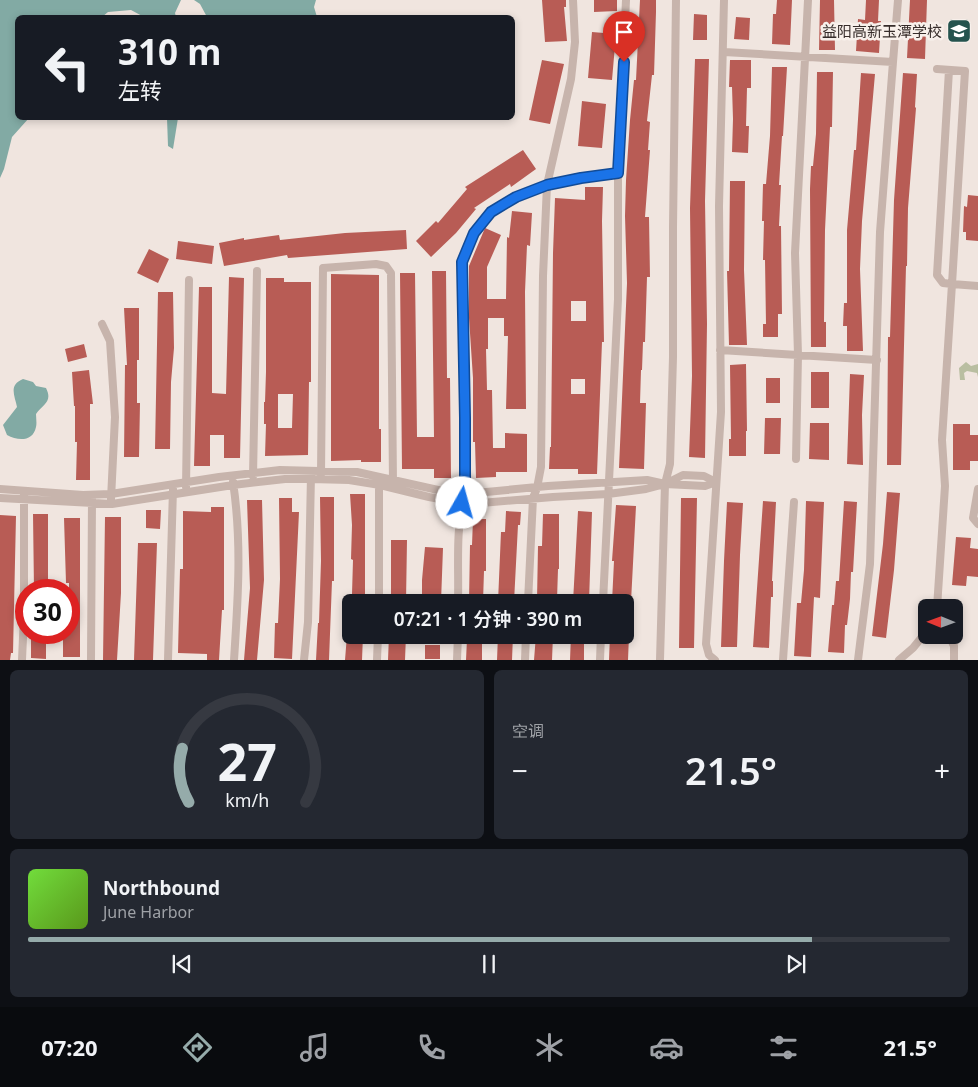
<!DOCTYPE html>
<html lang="zh">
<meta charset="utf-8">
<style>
body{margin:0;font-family:"Noto Sans","Noto Sans SC",sans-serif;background:#242831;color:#f1f3f6;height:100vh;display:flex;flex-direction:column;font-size:19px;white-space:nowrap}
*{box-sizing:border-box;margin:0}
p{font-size:16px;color:#9ea1a6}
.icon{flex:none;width:28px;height:28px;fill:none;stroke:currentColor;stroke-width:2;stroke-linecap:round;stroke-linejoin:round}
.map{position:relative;height:660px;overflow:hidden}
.drawer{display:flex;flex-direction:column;gap:10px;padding:10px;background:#0d0f14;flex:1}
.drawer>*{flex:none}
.hud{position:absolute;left:15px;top:15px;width:500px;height:105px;border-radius:8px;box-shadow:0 2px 8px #0003;background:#171b24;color:#f1f3f6;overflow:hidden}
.needle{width:32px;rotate:271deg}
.tools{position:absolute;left:918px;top:599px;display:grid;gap:10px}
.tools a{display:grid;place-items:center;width:45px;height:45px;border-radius:8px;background:#171b24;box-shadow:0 2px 8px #0003;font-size:25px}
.speed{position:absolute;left:15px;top:579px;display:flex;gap:10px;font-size:25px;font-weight:700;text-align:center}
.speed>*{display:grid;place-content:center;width:65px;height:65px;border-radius:50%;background:#171b24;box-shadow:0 2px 8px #0003;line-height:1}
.speed .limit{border:8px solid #d22;background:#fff;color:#111}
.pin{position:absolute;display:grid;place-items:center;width:42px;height:42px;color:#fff;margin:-51px -21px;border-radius:50% 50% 50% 0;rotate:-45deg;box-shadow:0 0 5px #0007}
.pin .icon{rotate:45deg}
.me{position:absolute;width:55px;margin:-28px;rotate:7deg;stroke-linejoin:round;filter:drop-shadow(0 0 4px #0008)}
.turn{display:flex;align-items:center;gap:18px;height:105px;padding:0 20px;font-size:22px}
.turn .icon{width:65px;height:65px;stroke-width:2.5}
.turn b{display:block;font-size:35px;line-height:42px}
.big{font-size:38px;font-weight:600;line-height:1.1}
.drawer .widget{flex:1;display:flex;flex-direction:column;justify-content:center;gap:8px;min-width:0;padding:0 18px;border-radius:8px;background:#242831}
.drawer .dial{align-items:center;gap:0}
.dial svg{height:130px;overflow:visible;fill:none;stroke:#363941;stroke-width:7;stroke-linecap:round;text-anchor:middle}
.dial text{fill:#f1f3f6;stroke:none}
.song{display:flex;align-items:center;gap:15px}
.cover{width:60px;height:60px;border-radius:8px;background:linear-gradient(135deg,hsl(100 70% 55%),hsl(90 70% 35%))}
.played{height:5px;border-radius:2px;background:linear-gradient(90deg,#95abaa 85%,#363941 85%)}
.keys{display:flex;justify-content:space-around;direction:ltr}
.heat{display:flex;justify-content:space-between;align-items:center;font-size:28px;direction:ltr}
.drawer .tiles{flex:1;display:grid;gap:10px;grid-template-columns:1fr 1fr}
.widget:last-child{grid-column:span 2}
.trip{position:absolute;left:342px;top:594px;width:292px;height:50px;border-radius:8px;background:#171b24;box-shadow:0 2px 8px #0003;font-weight:600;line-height:50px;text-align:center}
.dock{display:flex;height:80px;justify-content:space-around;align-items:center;background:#090b0e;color:#9ea1a6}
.dock .icon{width:35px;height:35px}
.dock .selected{color:#95abaa}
.dock b{font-size:22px;color:#f1f3f6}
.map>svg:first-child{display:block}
.green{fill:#b9bea1}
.water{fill:#82aaa4}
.building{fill:#b85c55;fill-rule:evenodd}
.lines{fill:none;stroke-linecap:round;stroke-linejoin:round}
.street{stroke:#c7b4ac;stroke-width:8}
.route-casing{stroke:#114b97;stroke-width:12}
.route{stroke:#1a73e8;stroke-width:9}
.labels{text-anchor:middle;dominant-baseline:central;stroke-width:5;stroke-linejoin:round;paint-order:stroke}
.poi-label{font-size:15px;fill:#362c2a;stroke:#f8f0eb;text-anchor:end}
</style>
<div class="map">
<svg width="978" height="660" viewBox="0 0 978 660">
<rect width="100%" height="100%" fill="#f0e5df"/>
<path class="green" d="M 966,362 L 971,366 L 978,364 L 978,377 L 977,373 L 967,371 L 964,373 L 965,380 L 960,380 L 959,368 Z"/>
<path class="water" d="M 0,0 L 181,0 L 175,13 L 176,17 L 144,17 L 131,10 L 108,12 L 102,17 L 18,18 L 18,118 L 29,118 L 12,137 L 4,169 L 0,178 Z
M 194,0 L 316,0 L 314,7 L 317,17 L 207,17 L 200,4 Z
M 167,118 L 178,118 L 173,149 L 168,146 Z
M 23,379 L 33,382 L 36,386 L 46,388 C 53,402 43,404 36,414 C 36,418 37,423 36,427 C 33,442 18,441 7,435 L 3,425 L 17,407 C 15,396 8,385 23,379 Z"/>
<path class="building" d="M 542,0 L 566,0 L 566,7 L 564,7 L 567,41 L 545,42 Z
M 594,0 L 617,0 L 617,11 L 594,12 Z
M 640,0 L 656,0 L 656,12 L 654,75 L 652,75 L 647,121 L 650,122 L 648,150 L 650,150 L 645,217 L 649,217 L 650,277 L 647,277 L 645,342 L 643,342 L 642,370 L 641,370 L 640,403 L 646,403 L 644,469 L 619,468 L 627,283 L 625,216 L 626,180 L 630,120 L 634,80 L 636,80 Z
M 777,0 L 792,0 L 790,45 L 772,44 L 773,14 L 776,14 Z
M 820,0 L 834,0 L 835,50 L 819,50 Z
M 866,0 L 879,0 L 878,21 L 881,21 L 879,53 L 856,51 L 858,19 L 865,20 Z
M 910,0 L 927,0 L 925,59 L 907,58 Z
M 694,14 L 707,15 L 707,40 L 693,40 Z
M 736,17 L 750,18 L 749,40 L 734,39 Z
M 592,32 L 616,34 L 612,80 L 588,78 Z
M 695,59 L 709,59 L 705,201 L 707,324 L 705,458 L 689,457 L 692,376 L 690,208 Z
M 542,60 L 564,64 L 550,124 L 529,120 Z
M 730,60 L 751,60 L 751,88 L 747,88 L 746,126 L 749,126 L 748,153 L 732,152 L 733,119 L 732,87 L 729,87 Z
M 772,67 L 787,67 L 783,136 L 782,136 L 779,185 L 781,185 L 779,226 L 781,226 L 782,314 L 778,314 L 778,337 L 763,337 L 763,324 L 766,324 L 765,260 L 763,260 L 764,221 L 762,221 L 763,184 L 766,184 L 770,136 Z
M 817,72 L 833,72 L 832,127 L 830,127 L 825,230 L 824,322 L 826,322 L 826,347 L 811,347 L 810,189 L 811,166 L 813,166 L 816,134 Z
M 861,73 L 875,74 L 862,221 L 860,269 L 863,351 L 847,351 L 847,326 L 843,326 L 844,303 L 847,303 L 847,230 L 854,150 L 856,150 Z
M 903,73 L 917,74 L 915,107 L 916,108 L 908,208 L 907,266 L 906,266 L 901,465 L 887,465 L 888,337 L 890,337 L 894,200 Z
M 582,101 L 606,104 L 602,148 L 578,146 Z
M 523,150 L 536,169 L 511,187 L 510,184 L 474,208 L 476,209 L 456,233 L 431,257 L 416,241 L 436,221 L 438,223 L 467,189 L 465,187 Z
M 730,181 L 745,181 L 744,270 L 747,345 L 729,345 L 727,271 L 729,271 Z
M 585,187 L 603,187 L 602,221 L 604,342 L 602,342 L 597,474 L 578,474 L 578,469 L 549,469 L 550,447 L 551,447 L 553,253 L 555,198 L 585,200 ZM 571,301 L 586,301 L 586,321 L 571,321 ZM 571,379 L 585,379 L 585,394 L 571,394 Z
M 968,195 L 978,196 L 978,241 L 966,240 L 966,232 L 963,232 L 964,206 L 967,207 Z
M 512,211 L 532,213 L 530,246 L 527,245 L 525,292 L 526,409 L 506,409 L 508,336 L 504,336 L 504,318 L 488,318 L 488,349 L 486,349 L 487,390 L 492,390 L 493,448 L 505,448 L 505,433 L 527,434 L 527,472 L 496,472 L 496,477 L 476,478 L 475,442 L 473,442 L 473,378 L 469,318 L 469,266 L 485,228 L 501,235 L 487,267 L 487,299 L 506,299 L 507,237 L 509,238 Z
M 406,230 L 407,249 L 288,258 L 287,255 L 224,266 L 219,243 L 244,238 L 244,240 L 279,235 L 280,240 L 345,233 Z
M 178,241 L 214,246 L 212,264 L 176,259 Z
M 149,249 L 169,259 L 158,283 L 137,273 Z
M 432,271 L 446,271 L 447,378 L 450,378 L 451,478 L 434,478 L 434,469 L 402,469 L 400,273 L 415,273 L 417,437 L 434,437 Z
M 331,274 L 379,275 L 379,429 L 381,429 L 381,462 L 361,462 L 361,460 L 331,461 Z
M 229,277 L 244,278 L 240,458 L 224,458 L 224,435 L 210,435 L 210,466 L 194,466 L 199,287 L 212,287 L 212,393 L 226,394 Z
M 266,278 L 284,278 L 284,282 L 311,282 L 311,382 L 309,382 L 308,455 L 265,456 L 266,424 L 264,424 L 264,402 L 265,402 L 266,372 ZM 278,394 L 293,394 L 292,428 L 278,428 Z
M 158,292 L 173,292 L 174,348 L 171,382 L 170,449 L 155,449 Z
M 124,308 L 139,308 L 139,360 L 137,360 L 137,403 L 140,403 L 139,457 L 124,457 L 125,365 L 127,365 Z
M 84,344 L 87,357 L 68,362 L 65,349 Z
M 746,364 L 747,431 L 746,431 L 746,456 L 729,456 L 729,439 L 731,439 L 730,365 Z
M 89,370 L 93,404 L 90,404 L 90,480 L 76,480 L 77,442 L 75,442 L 75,406 L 74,406 L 72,372 Z
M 811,372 L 829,372 L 829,408 L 811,408 Z
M 850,374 L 864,375 L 862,415 L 863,465 L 847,464 Z
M 766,378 L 780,378 L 780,403 L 766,403 Z
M 765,418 L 781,418 L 780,454 L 764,454 Z
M 810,423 L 829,423 L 829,460 L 809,459 Z
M 953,424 L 970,424 L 970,435 L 978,435 L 978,461 L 970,461 L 970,470 L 953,470 Z
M 887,492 L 900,493 L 894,570 L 886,638 L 872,636 L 883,544 Z
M 350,494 L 365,494 L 365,594 L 352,594 L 353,560 L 351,559 L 352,525 Z
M 320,497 L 334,497 L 334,581 L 332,581 L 329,660 L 316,660 L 318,623 L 319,623 L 321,561 Z
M 279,498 L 292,498 L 292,512 L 299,512 L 292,659 L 274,658 L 275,623 L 278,623 L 280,579 Z
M 681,498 L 697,498 L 694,648 L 679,648 Z
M 247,500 L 262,500 L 264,580 L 257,660 L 244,660 L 250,588 Z
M 763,501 L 776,502 L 772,581 L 773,581 L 773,597 L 771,597 L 769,648 L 753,647 Z
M 806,501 L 824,502 L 820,598 L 814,597 L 811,657 L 794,656 L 797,603 L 801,603 L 804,570 Z
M 844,501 L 857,502 L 853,572 L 851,572 L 850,599 L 847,625 L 845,625 L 844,653 L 828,652 L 832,605 L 834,605 L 836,581 L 839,581 Z
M 727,502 L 743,503 L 740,555 L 737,647 L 721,647 L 724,561 Z
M 616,505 L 636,506 L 631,602 L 612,602 L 614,561 L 612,561 Z
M 211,507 L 224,507 L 224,610 L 222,610 L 219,660 L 207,660 L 207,654 L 178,653 L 180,569 L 183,569 L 183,511 L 211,512 Z
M 146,510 L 161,510 L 160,529 L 146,528 Z
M 506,511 L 521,512 L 520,525 L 518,525 L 514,602 L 498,602 L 501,532 L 505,532 Z
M 578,511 L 592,512 L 589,602 L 573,602 Z
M 33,514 L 48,514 L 48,590 L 34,590 Z
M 543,514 L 559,514 L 559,569 L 558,569 L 557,600 L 537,600 L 538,546 L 542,546 Z
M 0,515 L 16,516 L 13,653 L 11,653 L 10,660 L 0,660 Z
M 105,517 L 121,517 L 121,593 L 117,660 L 103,660 Z
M 64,518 L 80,518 L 80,657 L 63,657 L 63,632 L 69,632 L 69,583 L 66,583 Z
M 473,519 L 486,519 L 486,571 L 484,571 L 483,602 L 469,602 L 470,545 L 472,545 Z
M 956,537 L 971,538 L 970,548 L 978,549 L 978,577 L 967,576 L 966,586 L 952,585 Z
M 391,540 L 407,540 L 406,602 L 391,602 Z
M 138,543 L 157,543 L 153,660 L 134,660 Z
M 425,547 L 443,548 L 441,602 L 422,602 L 422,580 Z
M 31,634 L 46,634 L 46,659 L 31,658 Z
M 347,635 L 363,635 L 362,660 L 345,660 Z
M 389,635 L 406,635 L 405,660 L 388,660 Z
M 498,635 L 513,635 L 512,660 L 497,660 Z
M 536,635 L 553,635 L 552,660 L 534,660 Z
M 571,635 L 584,635 L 584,660 L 570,660 Z
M 610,635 L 629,635 L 628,660 L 609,660 Z
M 467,639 L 482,639 L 482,660 L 466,660 Z
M 425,645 L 440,645 L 440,659 L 425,659 Z"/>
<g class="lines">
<path class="street" d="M 724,52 L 893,62 L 880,232 L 870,564 L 858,660
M 893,62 L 898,0
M 937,69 L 965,71 L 952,284 L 978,286
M 102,324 L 110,341 L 115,417 L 111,499
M 720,350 L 877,360
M 796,459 L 798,355 L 795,253 L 808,0
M 321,474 L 323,268 L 376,264 L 386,266 L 391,273 L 393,484
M 253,476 L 257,271
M 233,482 C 242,542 238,599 234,660
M 186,487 L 189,280
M 0,489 L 83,495 L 111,494 L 219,477 L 280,470 L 357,472 L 447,492 L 465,494 L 548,486 L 647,480 L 665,484 L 705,486 L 716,482 L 704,476 L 683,475 L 665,484 L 646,489 L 608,494 L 553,497 L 481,503 L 462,503 L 429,497 L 380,485 L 349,480 L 311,479 L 285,479 L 233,485 L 112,504 L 0,498
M 978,489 L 973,518 L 978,524
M 379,602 L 379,480
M 458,602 C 459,567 455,528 465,494 L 465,418 L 462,262 L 474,233 L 491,212 L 516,197 L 547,185 L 571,79 L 575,42 L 573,0
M 528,602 L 533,498 L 537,488 L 541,467 L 543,276 L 547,185 L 581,178 L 618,173
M 603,602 L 618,299 L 618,173 L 626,0
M 937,608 L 945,486 L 942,440 L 952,284 L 943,283 L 937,275 L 949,70
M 949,635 L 954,646 L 954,660
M 22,660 L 24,615 L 24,494
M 91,660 L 92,499
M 168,660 L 173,489
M 304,660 L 308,622 L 311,475
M 377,660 L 378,635
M 457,660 L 458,635
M 525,660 L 526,635
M 600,660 L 601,635
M 660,660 L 665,484 L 670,464 L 673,357 L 673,227 L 676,0
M 715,660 L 709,655 L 706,644 L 721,412 L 719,206 L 724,0
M 783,660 L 794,502
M 899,660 L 913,648 L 926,632"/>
</g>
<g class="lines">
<defs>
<path id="route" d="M 462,503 L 465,494 L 465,418 L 462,262 L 474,233 L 491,212 L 516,197 L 547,185 L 581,178 L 618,173 L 624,62"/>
</defs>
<use href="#route" class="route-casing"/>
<use href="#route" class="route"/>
</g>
<defs>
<symbol id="school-square" viewBox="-11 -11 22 22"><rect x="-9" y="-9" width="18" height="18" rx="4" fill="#25534e" stroke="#f8f0eb"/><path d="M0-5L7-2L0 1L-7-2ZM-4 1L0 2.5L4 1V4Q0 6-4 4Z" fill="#fff"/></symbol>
</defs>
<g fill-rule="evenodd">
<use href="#school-square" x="945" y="17" width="28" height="28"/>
</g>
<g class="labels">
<g class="poi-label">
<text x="942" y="31">益阳高新玉潭学校</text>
</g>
</g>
</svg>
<div class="tools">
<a><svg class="needle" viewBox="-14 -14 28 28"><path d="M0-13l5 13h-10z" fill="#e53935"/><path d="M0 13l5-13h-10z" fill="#9ea1a6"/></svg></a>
</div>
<div class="speed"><div class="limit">30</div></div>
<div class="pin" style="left:624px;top:62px;background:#d93025"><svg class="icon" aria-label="arrive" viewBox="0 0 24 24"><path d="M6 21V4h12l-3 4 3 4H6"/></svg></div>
<svg class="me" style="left:462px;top:503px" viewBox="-20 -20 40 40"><circle r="19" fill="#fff"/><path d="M0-13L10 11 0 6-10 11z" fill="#1a73e8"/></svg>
<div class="trip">07:21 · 1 分钟 · 390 m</div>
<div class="hud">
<div class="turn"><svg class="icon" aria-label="left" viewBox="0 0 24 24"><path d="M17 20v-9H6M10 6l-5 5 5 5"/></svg><div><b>310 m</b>左转</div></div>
</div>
</div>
<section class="drawer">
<div class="tiles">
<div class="widget dial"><svg viewBox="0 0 100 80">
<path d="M14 69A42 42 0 1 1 86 69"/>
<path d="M14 69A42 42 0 0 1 10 36" stroke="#95abaa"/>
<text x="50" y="56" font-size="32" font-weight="700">27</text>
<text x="50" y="72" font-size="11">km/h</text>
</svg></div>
<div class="widget"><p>空调</p>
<div class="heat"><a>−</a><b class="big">21.5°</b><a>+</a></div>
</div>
<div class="widget">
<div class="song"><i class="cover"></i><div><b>Northbound</b><p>June Harbor</p></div></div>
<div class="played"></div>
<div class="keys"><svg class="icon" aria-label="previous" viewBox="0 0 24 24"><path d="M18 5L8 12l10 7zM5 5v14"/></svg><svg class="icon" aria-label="pause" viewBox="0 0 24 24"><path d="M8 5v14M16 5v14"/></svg><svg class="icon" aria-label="next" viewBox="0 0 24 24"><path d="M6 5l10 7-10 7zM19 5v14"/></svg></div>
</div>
</div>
</section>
<nav class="dock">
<b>07:20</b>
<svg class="icon selected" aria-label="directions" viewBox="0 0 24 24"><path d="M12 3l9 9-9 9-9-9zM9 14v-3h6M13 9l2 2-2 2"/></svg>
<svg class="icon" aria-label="music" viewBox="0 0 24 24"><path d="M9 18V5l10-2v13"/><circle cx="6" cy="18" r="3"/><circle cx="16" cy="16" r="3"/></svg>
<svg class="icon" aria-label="phone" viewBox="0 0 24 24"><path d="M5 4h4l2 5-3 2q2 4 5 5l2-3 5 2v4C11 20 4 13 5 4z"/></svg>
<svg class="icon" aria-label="climate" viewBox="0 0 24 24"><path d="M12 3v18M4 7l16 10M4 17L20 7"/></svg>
<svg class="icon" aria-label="car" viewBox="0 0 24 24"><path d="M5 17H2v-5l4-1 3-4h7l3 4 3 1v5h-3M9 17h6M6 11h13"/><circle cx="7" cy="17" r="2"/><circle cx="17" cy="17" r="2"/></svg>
<svg class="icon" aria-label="filters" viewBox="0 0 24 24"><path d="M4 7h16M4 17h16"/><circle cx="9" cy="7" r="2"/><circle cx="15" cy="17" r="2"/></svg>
<b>21.5°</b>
</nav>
